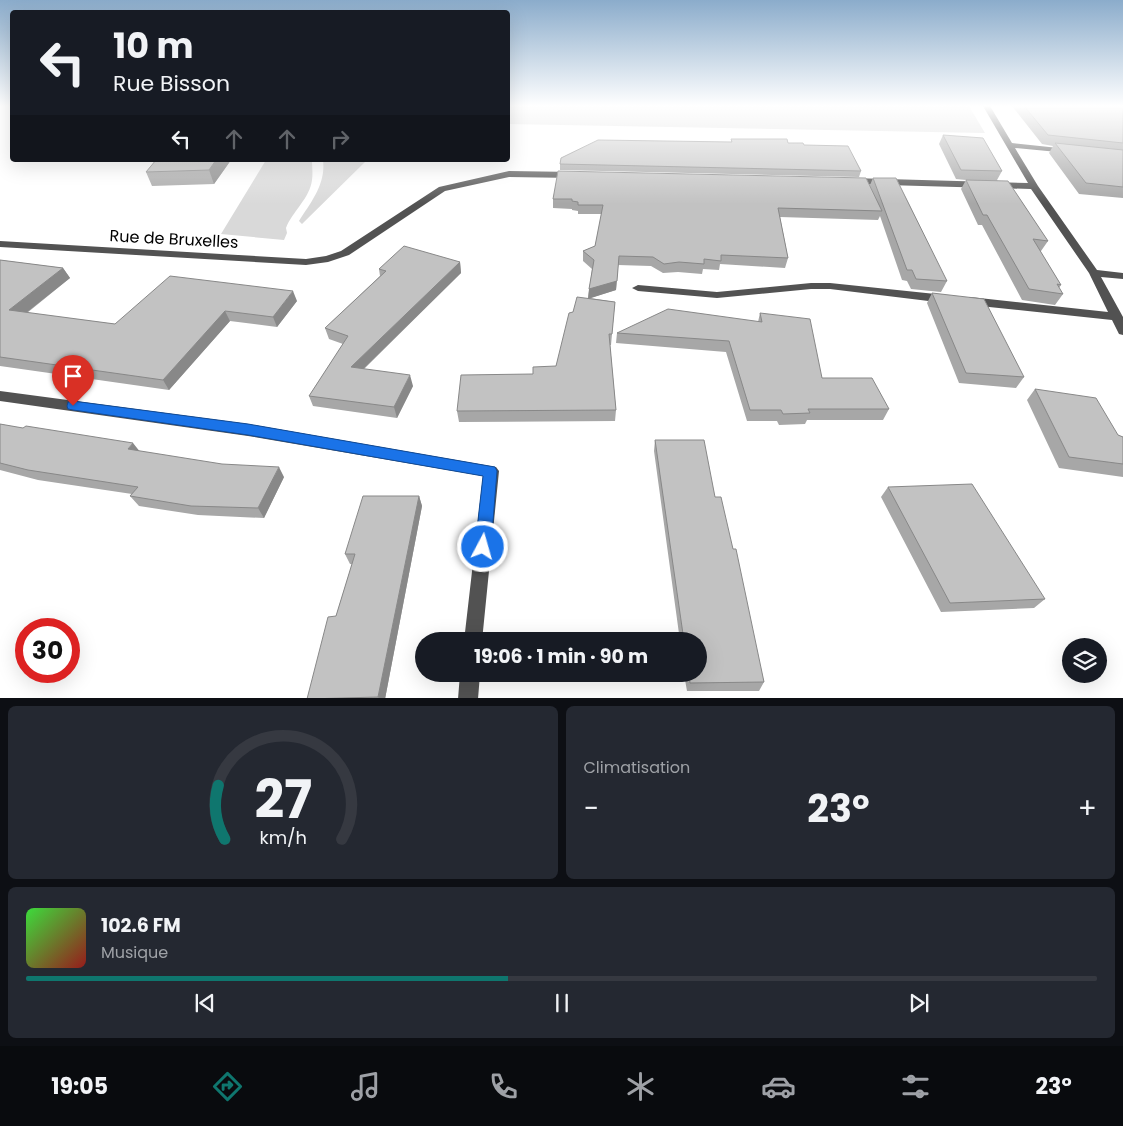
<!DOCTYPE html>
<html lang="fr">
<meta charset="utf-8">
<style>
body{margin:0;font-family:Poppins,sans-serif;background:#242831;color:#f1f3f6;height:100vh;display:flex;flex-direction:column;font-size:19px;white-space:nowrap}
*{box-sizing:border-box;margin:0}
p{font-size:16px;color:#9ea1a6}
.icon{flex:none;width:28px;height:28px;fill:none;stroke:currentColor;stroke-width:2;stroke-linecap:round;stroke-linejoin:round}
.map{position:relative;height:698px;overflow:hidden}
.sheet{display:flex;flex-direction:column;gap:8px;padding:8px;background:#0d0f14;flex:1}
.sheet>*{flex:none}
.guide{position:absolute;left:10px;top:10px;width:500px;height:152px;border-radius:5px;box-shadow:0 5px 20px #0002;background:#171b24;color:#f1f3f6;overflow:hidden}
.tools{position:absolute;left:1062px;top:638px;display:grid;gap:10px}
.tools a{display:grid;place-items:center;width:45px;height:45px;border-radius:50%;background:#171b24;box-shadow:0 5px 20px #0002;font-size:25px}
.speed{position:absolute;left:15px;top:618px;display:flex;gap:10px;font-size:25px;font-weight:700;text-align:center}
.speed>*{display:grid;place-content:center;width:65px;height:65px;border-radius:50%;background:#171b24;box-shadow:0 5px 20px #0002;line-height:1}
.speed .limit{border:8px solid #d22;background:#fff;color:#111}
.pin{position:absolute;display:grid;place-items:center;width:42px;height:42px;color:#fff;margin:-51px -21px;border-radius:50% 50% 50% 0;rotate:-45deg;box-shadow:0 0 5px #0007}
.pin .icon{rotate:45deg}
.me{position:absolute;width:55px;margin:-28px;rotate:6deg;stroke-linejoin:round;filter:drop-shadow(0 0 4px #0008)}
.turn{display:flex;align-items:center;gap:18px;height:105px;padding:0 20px;font-size:22px}
.turn .icon{width:65px;height:65px;stroke-width:2.5}
.turn b{display:block;font-size:35px;line-height:42px}
.lanes{display:flex;align-items:center;height:48px;padding:0 20px;background:#0003;justify-content:center;gap:25px;direction:ltr}
.lanes .off{opacity:.35}
.big{font-size:38px;font-weight:700;line-height:1.1}
.sheet .card{flex:1;display:flex;flex-direction:column;justify-content:center;gap:8px;min-width:0;padding:0 18px;border-radius:8px;background:#242831}
.sheet .dial{align-items:center;gap:0}
.dial svg{height:130px;overflow:visible;fill:none;stroke:#363941;stroke-width:7;stroke-linecap:round;text-anchor:middle}
.dial text{fill:#f1f3f6;stroke:none}
.song{display:flex;align-items:center;gap:15px}
.cover{width:60px;height:60px;border-radius:8px;background:linear-gradient(135deg,hsl(120 70% 55%),hsl(0 70% 35%))}
.played{height:5px;border-radius:2px;background:linear-gradient(90deg,#0f766e 45%,#363941 45%)}
.keys{display:flex;justify-content:space-around;direction:ltr}
.heat{display:flex;justify-content:space-between;align-items:center;font-size:28px;direction:ltr}
.sheet .tiles{flex:1;display:grid;gap:8px;grid-template-columns:1fr 1fr}
.card:last-child{grid-column:span 2}
.trip{position:absolute;left:415px;top:632px;width:292px;height:50px;border-radius:25px;background:#171b24;box-shadow:0 5px 20px #0002;font-weight:700;line-height:50px;text-align:center}
.dock{display:flex;height:80px;justify-content:space-around;align-items:center;background:#090b0e;color:#9ea1a6}
.dock .icon{width:35px;height:35px}
.dock .active{color:#0f766e}
.dock b{font-size:22px;color:#f1f3f6}
.map>svg:first-child{display:block}
.green{fill:#d9d9d9}
.lines{fill:none;stroke-linecap:round;stroke-linejoin:round}
.minor{fill:#525252;fill-rule:evenodd}
.wall{fill:#a7a7a7}
.shaded-wall{fill:#888}
.building{fill:#c2c2c2;stroke:#888}
.route{fill:#1a73e8;stroke:#114b97}
.labels{text-anchor:middle;dominant-baseline:central;stroke-width:4;stroke-linejoin:round;paint-order:stroke}
.street-label{font-size:16px;fill:#000;stroke:#fff}
</style>
<div class="map">
<svg width="1123" height="699" viewBox="0 0 1123 699">
<rect width="100%" height="100%" fill="#fff"/>
<path class="green" d="M 508,106 L 969,106 L 985,133 L 508,124 Z
M 266,160 L 312,160 C 312,166 313,174 312,180 C 310,198 292,212 286,228 L 287,233 L 284,240 L 221,234 Z
M 323,160 L 367,160 L 302,224 L 299,221 C 311,202 326,184 323,160 Z"/>
<g class="lines">
<path class="minor" d="M 983,106 L 990,106 L 1012,143 L 1068,149 L 1072,151 L 1068,153 L 1015,148 L 1038,186 L 1097,270 L 1123,273 L 1123,279 L 1101,277 L 1123,317 L 1123,335 L 1119,334 L 1112,320 L 970,305 L 964,301 L 970,297 L 1108,312 L 1089,273 L 1031,189 L 852,184 L 848,181 L 852,178 L 1028,183 Z
M 509,171 L 575,172 L 579,175 L 575,178 L 509,177 L 445,191 L 349,255 L 328,262 L 306,265 L 0,247 L 0,241 L 306,259 L 326,256 L 341,251 L 439,187 Z
M 811,283 L 830,283 L 945,295 L 951,299 L 945,303 L 830,289 L 811,289 L 717,298 L 638,291 L 632,288 L 638,285 L 717,292 Z
M 0,391 L 248,424 L 496,467 L 499,471 L 482,641 L 464,641 L 483,476 L 248,436 L 0,401 Z
M 460,674 L 480,674 L 478,699 L 458,699 Z"/>
</g>
<path class="wall" d="M 1012,106 L 1123,106 L 1123,198 L 1079,194 L 1049,153 L 1053,146 L 1042,144 Z
M 943,135 L 1002,171 L 997,180 L 1048,241 L 1041,251 L 1040,251 L 1061,285 L 1059,288 L 1063,294 L 1055,305 L 1022,300 L 982,225 L 978,225 L 961,189 L 966,180 L 956,179 L 939,144 Z
M 731,139 L 788,143 L 804,145 L 861,171 L 859,177 L 560,170 L 560,164 L 731,142 Z
M 156,160 L 231,160 L 214,184 L 152,186 L 146,172 Z
M 873,178 L 947,281 L 941,292 L 911,289 L 907,281 L 902,280 L 880,216 L 878,220 L 780,217 L 788,258 L 785,268 L 720,264 L 719,270 L 703,269 L 702,274 L 678,272 L 663,273 L 651,266 L 618,265 L 616,290 L 590,298 L 615,302 L 611,345 L 610,345 L 616,410 L 615,421 L 459,422 L 457,411 L 533,374 L 556,366 L 573,312 L 588,298 L 592,269 L 583,261 L 583,251 L 595,246 L 602,214 L 578,214 L 578,211 L 572,210 L 572,209 L 553,208 L 553,199 L 870,185 Z
M 0,260 L 63,268 L 70,278 L 27,313 L 115,324 L 297,301 L 277,327 L 230,321 L 169,390 L 0,366 Z
M 460,262 L 461,273 L 364,369 L 413,386 L 397,418 L 313,406 L 309,396 L 343,344 L 329,339 L 325,328 L 380,276 L 379,269 Z
M 932,293 L 1024,377 L 1016,388 L 959,383 L 927,303 Z
M 760,313 L 822,378 L 889,409 L 883,420 L 807,420 L 805,424 L 779,425 L 777,421 L 747,421 L 726,352 L 616,343 L 617,333 L 758,322 Z
M 1035,389 L 1118,435 L 1123,437 L 1123,477 L 1059,468 L 1027,400 Z
M 0,424 L 139,451 L 284,477 L 264,518 L 198,515 L 139,506 L 130,496 L 132,494 L 38,480 L 0,470 Z
M 655,440 L 715,497 L 764,682 L 759,691 L 687,691 L 684,674 L 699,674 L 699,641 L 680,641 L 654,451 Z
M 888,487 L 1045,599 L 1034,608 L 941,612 L 881,497 Z
M 419,496 L 422,506 L 385,699 L 307,699 L 336,616 L 352,564 L 350,564 L 345,554 Z"/>
<path class="shaded-wall" d="M 216,160 L 231,160 L 214,184 L 209,170 Z
M 619,256 L 616,290 L 588,299 L 589,289 Z
M 460,262 L 461,273 L 354,378 L 351,367 Z
M 63,268 L 70,278 L 17,320 L 9,310 Z
M 293,291 L 297,301 L 277,327 L 273,317 Z
M 225,311 L 230,321 L 169,390 L 163,380 Z
M 410,375 L 413,386 L 397,418 L 394,407 Z
M 133,443 L 141,453 L 128,449 Z
M 279,467 L 284,477 L 264,518 L 258,508 Z
M 419,496 L 422,506 L 385,699 L 379,699 L 378,697 Z"/>
<path class="building" d="M 1024,106 L 1123,106 L 1123,143 L 1048,135 Z
M 943,135 L 983,138 L 1002,171 L 961,170 Z
M 731,139 L 787,139 L 788,143 L 803,143 L 804,145 L 848,146 L 861,171 L 560,164 L 561,158 L 598,140 L 732,142 Z
M 1055,143 L 1123,150 L 1123,187 L 1086,183 Z
M 156,160 L 216,160 L 209,170 L 146,172 Z
M 558,171 L 866,178 L 882,211 L 778,208 L 788,258 L 721,255 L 721,261 L 704,259 L 704,264 L 679,262 L 664,264 L 653,257 L 619,256 L 617,281 L 589,289 L 594,260 L 583,251 L 595,246 L 603,205 L 578,205 L 578,202 L 572,201 L 572,199 L 553,199 Z
M 873,178 L 896,178 L 947,281 L 916,279 L 912,270 L 907,270 Z
M 966,180 L 1008,181 L 1048,241 L 1033,239 L 1061,285 L 1057,284 L 1063,294 L 1029,289 L 987,215 L 983,215 Z
M 404,246 L 460,262 L 351,367 L 410,375 L 394,407 L 309,396 L 348,336 L 325,328 L 386,271 L 379,269 Z
M 0,260 L 63,268 L 9,310 L 115,324 L 170,276 L 293,291 L 273,317 L 225,311 L 163,380 L 0,357 Z
M 932,293 L 984,299 L 1024,377 L 966,373 Z
M 577,297 L 615,302 L 612,334 L 609,334 L 616,410 L 457,411 L 461,375 L 533,374 L 533,367 L 556,366 L 569,313 L 573,312 Z
M 668,309 L 762,322 L 760,313 L 810,319 L 822,378 L 872,378 L 889,409 L 808,409 L 810,413 L 783,414 L 781,410 L 750,410 L 729,341 L 617,333 Z
M 1035,389 L 1096,398 L 1118,435 L 1123,437 L 1123,464 L 1069,457 Z
M 0,424 L 23,428 L 26,426 L 133,443 L 128,449 L 222,464 L 279,467 L 258,508 L 191,506 L 130,496 L 138,487 L 28,470 L 0,463 Z
M 655,440 L 704,440 L 715,497 L 721,497 L 733,549 L 736,549 L 764,682 L 690,683 L 689,674 L 699,674 L 699,641 L 684,641 Z
M 972,484 L 1045,599 L 950,603 L 888,487 Z
M 363,496 L 419,496 L 378,697 L 307,699 L 328,617 L 336,616 L 355,554 L 345,554 Z"/>
<linearGradient id="sky" x2="0" y2="1"><stop stop-color="#8baccb"/><stop offset="0.52" stop-color="#fff"/><stop offset="1" stop-color="#fff" stop-opacity="0"/></linearGradient>
<rect width="1123" height="204" fill="url(#sky)"/>
<path class="route" d="M 73,401 L 248,424 L 495,467 L 497,471 L 491,547 L 488,552 L 483,554 L 478,552 L 475,547 L 483,476 L 248,435 L 73,410 L 68,409 L 67,406 L 68,402 Z"/>
<g class="labels">
<g class="street-label">
<text transform="translate(174 239) rotate(3)">Rue de Bruxelles</text>
</g>
</g>
</svg>
<div class="tools">
<a><svg class="icon" aria-label="layers" viewBox="0 0 24 24"><path d="M12 4l9 5-9 5-9-5zM3 14l9 5 9-5"/></svg></a>
</div>
<div class="speed"><div class="limit">30</div></div>
<div class="pin" style="left:73px;top:406px;background:#d93025"><svg class="icon" aria-label="arrive" viewBox="0 0 24 24"><path d="M6 21V4h12l-3 4 3 4H6"/></svg></div>
<svg class="me" style="left:483px;top:547px" viewBox="-20 -20 40 40"><circle r="17" fill="#1a73e8" stroke="#fff" stroke-width="3"/><path d="M0-11L8 9 0 5-8 9z" fill="#fff"/></svg>
<div class="trip">19:06 · 1 min · 90 m</div>
<div class="guide">
<div class="turn"><svg class="icon" aria-label="left" viewBox="0 0 24 24"><path d="M17 20v-9H6M10 6l-5 5 5 5"/></svg><div><b>10 m</b>Rue Bisson</div></div>
<div class="lanes"><svg class="icon" aria-label="left" viewBox="0 0 24 24"><path d="M17 20v-9H6M10 6l-5 5 5 5"/></svg><svg class="icon off" aria-label="ahead" viewBox="0 0 24 24"><path d="M12 20V5M6 11l6-6 6 6"/></svg><svg class="icon off" aria-label="ahead" viewBox="0 0 24 24"><path d="M12 20V5M6 11l6-6 6 6"/></svg><svg class="icon off" aria-label="right" viewBox="0 0 24 24"><path d="M7 20v-9h11M14 6l5 5-5 5"/></svg></div>
</div>
</div>
<section class="sheet">
<div class="tiles">
<div class="card dial"><svg viewBox="0 0 100 80">
<path d="M14 69A42 42 0 1 1 86 69"/>
<path d="M14 69A42 42 0 0 1 10 36" stroke="#0f766e"/>
<text x="50" y="56" font-size="32" font-weight="700">27</text>
<text x="50" y="72" font-size="11">km/h</text>
</svg></div>
<div class="card"><p>Climatisation</p>
<div class="heat"><a>−</a><b class="big">23°</b><a>+</a></div>
</div>
<div class="card">
<div class="song"><i class="cover"></i><div><b>102.6 FM</b><p>Musique</p></div></div>
<div class="played"></div>
<div class="keys"><svg class="icon" aria-label="previous" viewBox="0 0 24 24"><path d="M18 5L8 12l10 7zM5 5v14"/></svg><svg class="icon" aria-label="pause" viewBox="0 0 24 24"><path d="M8 5v14M16 5v14"/></svg><svg class="icon" aria-label="next" viewBox="0 0 24 24"><path d="M6 5l10 7-10 7zM19 5v14"/></svg></div>
</div>
</div>
</section>
<nav class="dock">
<b>19:05</b>
<svg class="icon active" aria-label="directions" viewBox="0 0 24 24"><path d="M12 3l9 9-9 9-9-9zM9 14v-3h6M13 9l2 2-2 2"/></svg>
<svg class="icon" aria-label="music" viewBox="0 0 24 24"><path d="M9 18V5l10-2v13"/><circle cx="6" cy="18" r="3"/><circle cx="16" cy="16" r="3"/></svg>
<svg class="icon" aria-label="phone" viewBox="0 0 24 24"><path d="M5 4h4l2 5-3 2q2 4 5 5l2-3 5 2v4C11 20 4 13 5 4z"/></svg>
<svg class="icon" aria-label="climate" viewBox="0 0 24 24"><path d="M12 3v18M4 7l16 10M4 17L20 7"/></svg>
<svg class="icon" aria-label="car" viewBox="0 0 24 24"><path d="M5 17H2v-5l4-1 3-4h7l3 4 3 1v5h-3M9 17h6M6 11h13"/><circle cx="7" cy="17" r="2"/><circle cx="17" cy="17" r="2"/></svg>
<svg class="icon" aria-label="filters" viewBox="0 0 24 24"><path d="M4 7h16M4 17h16"/><circle cx="9" cy="7" r="2"/><circle cx="15" cy="17" r="2"/></svg>
<b>23°</b>
</nav>
